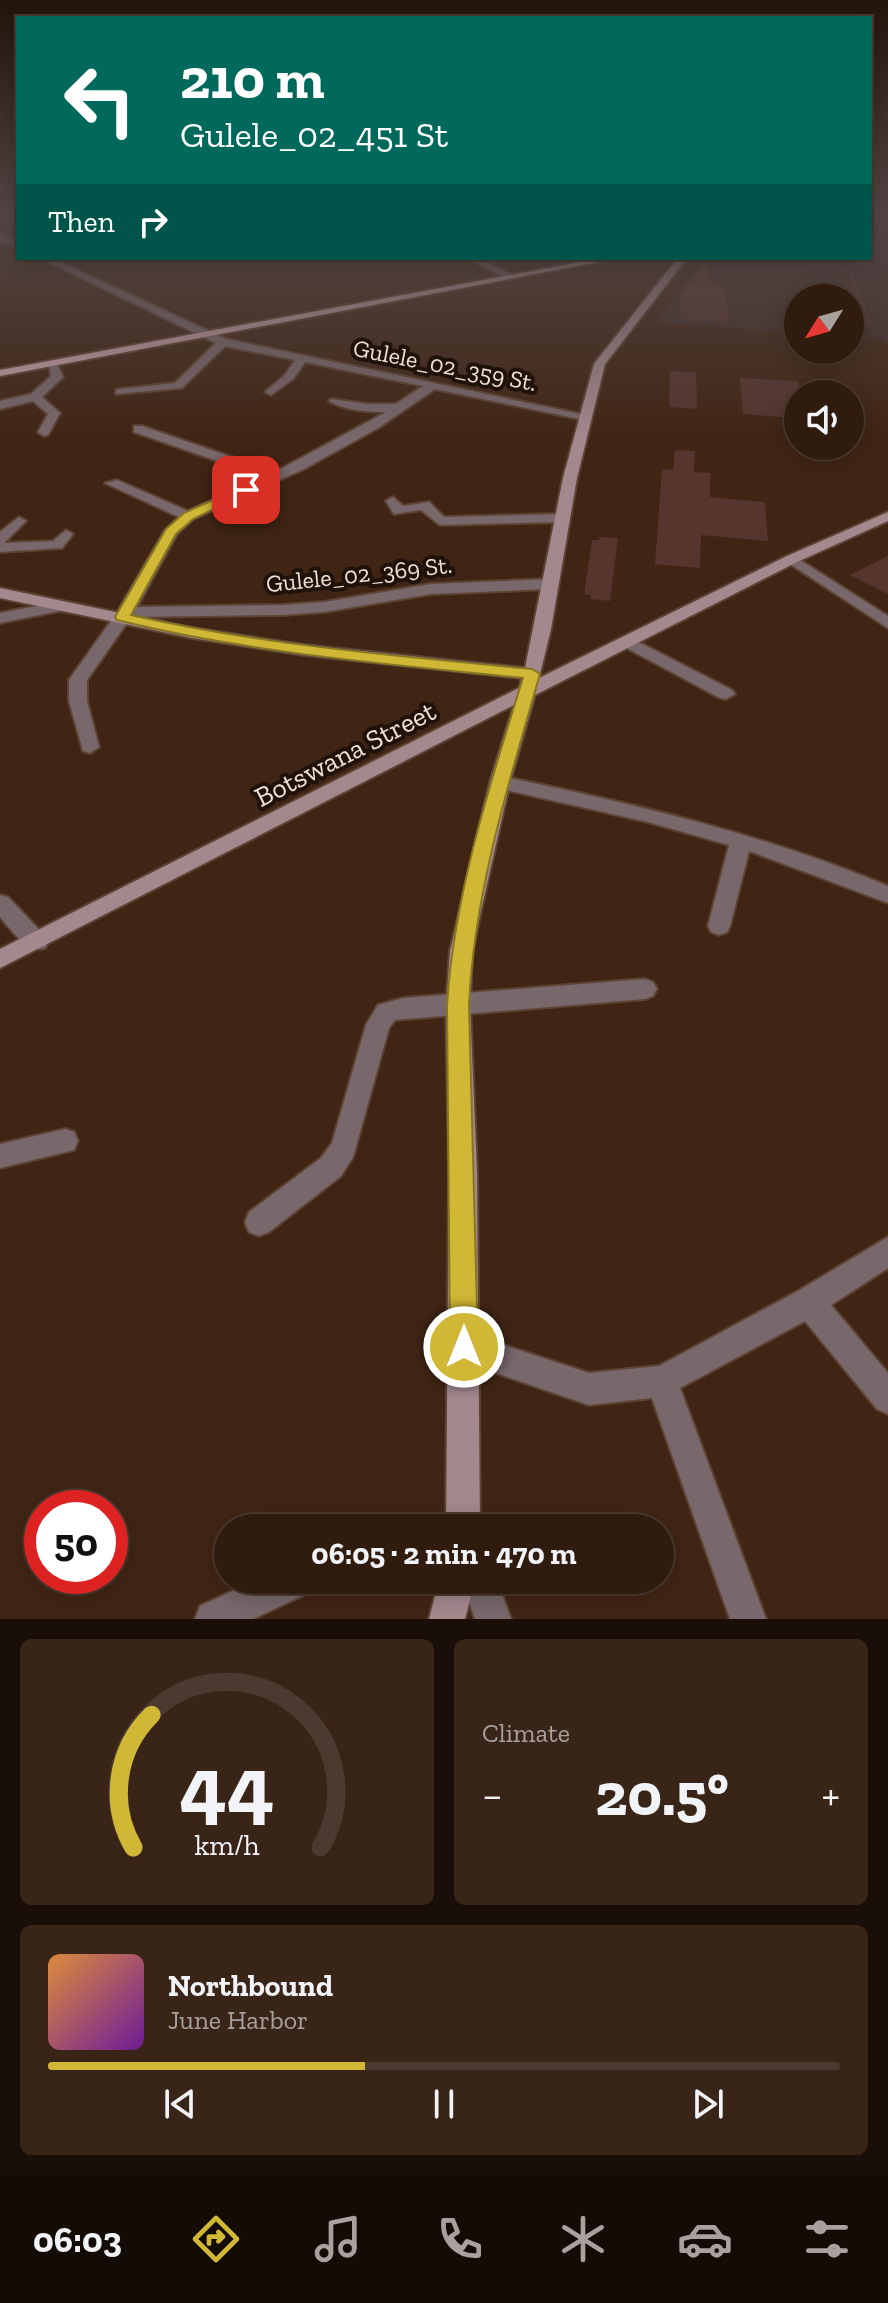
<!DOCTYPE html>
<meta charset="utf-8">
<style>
body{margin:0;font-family:"Zilla Slab",serif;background:#382518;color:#f1f3f6;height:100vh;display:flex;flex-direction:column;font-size:30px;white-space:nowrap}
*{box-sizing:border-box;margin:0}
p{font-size:26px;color:#a8a19e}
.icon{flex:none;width:44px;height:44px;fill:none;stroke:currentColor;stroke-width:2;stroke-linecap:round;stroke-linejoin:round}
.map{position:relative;height:1619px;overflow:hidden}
.details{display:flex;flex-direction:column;gap:20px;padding:20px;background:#1a0f08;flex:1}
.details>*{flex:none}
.top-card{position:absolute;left:16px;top:16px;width:856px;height:244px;border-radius:0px;box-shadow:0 4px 20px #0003,0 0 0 2px #4b3a2f;background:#00695c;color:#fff;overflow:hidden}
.needle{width:52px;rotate:233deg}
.controls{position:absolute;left:784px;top:284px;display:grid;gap:16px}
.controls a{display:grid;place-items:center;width:80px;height:80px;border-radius:50%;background:#301c0f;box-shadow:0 4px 20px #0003,0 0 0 2px #4b3a2f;font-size:40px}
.speed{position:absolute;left:24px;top:1490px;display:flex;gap:16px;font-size:40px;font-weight:700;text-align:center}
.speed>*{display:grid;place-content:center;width:104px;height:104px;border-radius:50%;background:#301c0f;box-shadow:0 4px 20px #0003,0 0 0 2px #4b3a2f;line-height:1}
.speed .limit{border:12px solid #d22;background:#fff;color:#111}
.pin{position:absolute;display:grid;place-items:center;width:68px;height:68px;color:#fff;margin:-34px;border-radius:16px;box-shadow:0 4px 12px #0006}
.me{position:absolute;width:88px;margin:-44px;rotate:0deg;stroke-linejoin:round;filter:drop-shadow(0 0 6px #0008)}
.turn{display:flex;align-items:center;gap:28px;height:168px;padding:0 32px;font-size:36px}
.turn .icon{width:104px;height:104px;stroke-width:2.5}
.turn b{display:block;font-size:56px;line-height:68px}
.then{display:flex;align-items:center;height:76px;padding:0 32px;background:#0003;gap:16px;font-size:30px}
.big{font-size:60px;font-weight:700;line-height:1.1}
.details .card{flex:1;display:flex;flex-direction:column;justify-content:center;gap:12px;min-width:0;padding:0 28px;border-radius:12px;background:#382518}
.details .dial{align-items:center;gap:0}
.dial svg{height:208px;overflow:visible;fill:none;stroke:#4b3a2f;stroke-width:7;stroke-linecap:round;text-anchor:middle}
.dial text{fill:#f1f3f6;stroke:none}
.song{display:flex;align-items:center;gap:24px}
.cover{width:96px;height:96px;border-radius:12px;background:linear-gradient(135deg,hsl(30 70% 55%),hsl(280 70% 35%))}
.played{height:8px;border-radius:4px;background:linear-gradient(90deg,#d0b736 40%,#4b3a2f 40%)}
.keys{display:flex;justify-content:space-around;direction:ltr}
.heat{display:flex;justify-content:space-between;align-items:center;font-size:44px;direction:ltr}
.details .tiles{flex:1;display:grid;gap:20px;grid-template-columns:1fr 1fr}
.card:last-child{grid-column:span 2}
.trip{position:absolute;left:214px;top:1514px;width:460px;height:80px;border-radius:40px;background:#301c0f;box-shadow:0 4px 20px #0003,0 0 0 2px #4b3a2f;font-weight:700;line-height:80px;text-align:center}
.tab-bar{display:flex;height:128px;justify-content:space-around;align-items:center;background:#130b06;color:#a8a19e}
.tab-bar .icon{width:56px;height:56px}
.tab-bar .on{color:#d0b736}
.tab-bar b{font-size:36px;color:#f1f3f6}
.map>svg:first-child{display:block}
.education{fill:#422f29}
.building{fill:#56352f}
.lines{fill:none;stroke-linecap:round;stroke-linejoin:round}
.street-casing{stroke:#5c4333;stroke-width:4}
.secondary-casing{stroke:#5c4333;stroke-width:4}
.primary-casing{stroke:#5c4333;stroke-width:4}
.street{fill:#78676b;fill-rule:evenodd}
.secondary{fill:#a3888e;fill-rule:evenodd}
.primary{fill:#c4a1a8;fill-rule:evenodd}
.route{fill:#d0b736;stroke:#877723;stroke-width:2}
.labels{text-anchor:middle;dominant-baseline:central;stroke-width:8;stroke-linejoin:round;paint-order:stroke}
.far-street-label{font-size:24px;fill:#f2e0d5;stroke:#1e120a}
.street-label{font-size:28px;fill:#f2e0d5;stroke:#1e120a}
</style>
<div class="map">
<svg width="888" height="1619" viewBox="0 0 888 1619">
<rect width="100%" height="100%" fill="#402514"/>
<path class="education" d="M 888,215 L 888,344 L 881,339 L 850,336 L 850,298 L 798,298 L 798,333 L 656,322 L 706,258 L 870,258 L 870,219 Z"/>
<path class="building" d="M 707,260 L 709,285 L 724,286 L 729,321 L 681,319 L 680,296 Z
M 851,270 L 873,326 L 850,324 Z
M 670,371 L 696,372 L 697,409 L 669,407 Z
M 740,378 L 798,381 L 798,415 L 793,415 L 793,418 L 743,414 Z
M 675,450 L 695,451 L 694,472 L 710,473 L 710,497 L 765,502 L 768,541 L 701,535 L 700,568 L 655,564 L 662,469 L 673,470 Z
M 599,537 L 618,538 L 610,601 L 590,599 L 591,595 L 584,594 L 592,540 L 599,540 Z
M 888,556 L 888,594 L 850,575 Z"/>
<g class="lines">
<defs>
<path id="street" d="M 0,234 L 18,242 L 18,248 L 0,240 Z
M 40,258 L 51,258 L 226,339 L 590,416 L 584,420 L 435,389 L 378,428 L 304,469 L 193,519 L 177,534 L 137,607 L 281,605 L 324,602 L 431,584 L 549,579 L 557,584 L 549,589 L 431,594 L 324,612 L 281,615 L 131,617 L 87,680 L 87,701 L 99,747 L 90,753 L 83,751 L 69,701 L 69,680 L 118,611 L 164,532 L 179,517 L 105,483 L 117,480 L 188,511 L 263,477 L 134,432 L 134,426 L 142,426 L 275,472 L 386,412 C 368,412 344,410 329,401 L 331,399 L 368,404 L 396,404 L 423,386 L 305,362 L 293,379 L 271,395 L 265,392 L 285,375 L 295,360 L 225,346 L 182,388 L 116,394 L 116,390 L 120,389 L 175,383 L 216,343 Z
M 467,258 L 478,258 L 516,277 L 508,279 Z
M 48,361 L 56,361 L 63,377 L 42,397 L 60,413 L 48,435 L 44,436 L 38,432 L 48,414 L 33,401 L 0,409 L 0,401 L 31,394 L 51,376 Z
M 393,497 L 403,506 L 429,502 L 444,517 L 562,514 L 569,518 L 562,522 L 440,525 L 421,510 L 394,514 L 386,501 Z
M 19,517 L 26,521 L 4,543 L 53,541 L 66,530 L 73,534 L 62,548 L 0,552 L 0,532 Z
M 792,555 L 888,616 L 888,628 L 787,562 L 785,559 Z
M 63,601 L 71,606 L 69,609 L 0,623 L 0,613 Z
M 627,636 L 732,690 L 735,694 L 726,699 L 720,698 L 621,645 L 619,641 Z
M 500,776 C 632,803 763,834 888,886 L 888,903 L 749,851 L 730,926 L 727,932 L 719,935 L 711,932 L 708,926 L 729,845 L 648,822 L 493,787 L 490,782 L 493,777 Z
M 0,895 L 8,897 L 45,936 L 48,942 L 45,948 C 26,954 12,930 0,917 Z
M 645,979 L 653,982 L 657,989 L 653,996 L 645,999 L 395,1020 L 389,1028 L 353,1157 L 341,1176 L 269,1232 L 259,1236 L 249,1232 L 245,1222 L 249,1212 L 321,1158 L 332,1143 L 366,1025 L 378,1005 L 403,998 Z
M 65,1129 L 74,1132 L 78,1141 L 74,1150 L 0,1168 L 0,1144 Z
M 888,1237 L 888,1268 L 831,1305 L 888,1373 L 888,1414 L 877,1409 L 805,1321 L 680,1388 L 766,1619 L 730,1619 L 652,1398 L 589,1405 L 464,1362 L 453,1358 L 449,1347 L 453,1336 L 464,1332 L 589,1373 L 659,1366 L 798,1291 Z
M 256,1580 L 313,1580 L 308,1593 L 253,1619 L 195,1619 L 200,1606 Z
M 461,1580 L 497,1580 L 511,1619 L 475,1619 Z"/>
<path id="secondary" d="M 678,258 L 687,258 L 605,364 L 577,478 L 551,629 L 539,678 L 787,556 L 888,512 L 888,521 L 797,562 L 535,695 L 510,782 L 472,951 L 470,1005 L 477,1172 L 480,1528 L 446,1528 L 449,1172 L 446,1005 L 450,951 L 490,782 L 514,705 L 0,968 L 0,949 L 519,688 L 522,678 L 304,655 L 192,638 L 0,598 L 0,588 L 192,628 L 304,645 L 525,668 L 563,478 L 594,364 Z
M 439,1580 L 475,1580 L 465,1619 L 429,1619 Z"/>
<path id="primary" d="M 602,258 L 620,258 L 0,376 L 0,370 Z"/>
</defs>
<use href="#street" class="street-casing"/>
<use href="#secondary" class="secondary-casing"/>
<use href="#primary" class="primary-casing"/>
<use href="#street" class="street"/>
<use href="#secondary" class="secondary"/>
<use href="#primary" class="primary"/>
</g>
<linearGradient id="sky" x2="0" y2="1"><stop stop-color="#23140b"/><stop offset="0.49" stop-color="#534645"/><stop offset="1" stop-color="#534645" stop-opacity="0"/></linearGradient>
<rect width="888" height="440" fill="url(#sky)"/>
<path class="route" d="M 242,487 L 253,490 L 193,519 L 176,534 L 131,615 C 263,645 397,656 532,669 L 540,674 C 509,782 474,893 469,1005 L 478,1347 L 474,1357 L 464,1361 L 454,1357 L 450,1347 L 447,1005 C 454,894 490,784 523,678 C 387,664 250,653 117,620 L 115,617 L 166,529 L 184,513 Z"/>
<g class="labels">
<g class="far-street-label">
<text transform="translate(445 365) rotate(11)">Gulele_02_359 St.</text>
<text transform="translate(359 574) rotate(-6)">Gulele_02_369 St.</text>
</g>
<g class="street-label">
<text transform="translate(345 754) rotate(-27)">Botswana Street</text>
</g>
</g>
</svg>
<div class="controls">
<a><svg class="needle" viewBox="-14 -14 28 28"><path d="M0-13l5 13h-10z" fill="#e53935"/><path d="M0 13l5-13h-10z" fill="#a8a19e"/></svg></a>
<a><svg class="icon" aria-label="sound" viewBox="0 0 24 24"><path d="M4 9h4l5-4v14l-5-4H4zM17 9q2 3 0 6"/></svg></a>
</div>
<div class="speed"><div class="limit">50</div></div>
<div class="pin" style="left:246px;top:490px;background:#d93025"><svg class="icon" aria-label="arrive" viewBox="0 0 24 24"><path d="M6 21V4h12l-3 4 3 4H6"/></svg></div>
<svg class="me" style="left:464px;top:1347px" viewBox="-20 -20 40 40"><circle r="17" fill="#d0b736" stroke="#fff" stroke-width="3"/><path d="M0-11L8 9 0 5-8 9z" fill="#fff"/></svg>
<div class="trip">06:05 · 2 min · 470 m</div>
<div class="top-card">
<div class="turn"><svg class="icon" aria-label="left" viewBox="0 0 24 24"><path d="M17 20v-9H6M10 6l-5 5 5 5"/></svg><div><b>210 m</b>Gulele_02_451 St</div></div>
<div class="then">Then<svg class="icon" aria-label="right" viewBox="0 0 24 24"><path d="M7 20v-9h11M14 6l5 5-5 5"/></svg></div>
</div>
</div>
<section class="details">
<div class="tiles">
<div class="card dial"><svg viewBox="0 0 100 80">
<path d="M14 69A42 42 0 1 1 86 69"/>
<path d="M14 69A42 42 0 0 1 21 18" stroke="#d0b736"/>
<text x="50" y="56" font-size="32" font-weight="700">44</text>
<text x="50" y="72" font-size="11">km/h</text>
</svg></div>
<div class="card"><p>Climate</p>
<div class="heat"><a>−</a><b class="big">20.5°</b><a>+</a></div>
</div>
<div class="card">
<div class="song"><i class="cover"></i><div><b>Northbound</b><p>June Harbor</p></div></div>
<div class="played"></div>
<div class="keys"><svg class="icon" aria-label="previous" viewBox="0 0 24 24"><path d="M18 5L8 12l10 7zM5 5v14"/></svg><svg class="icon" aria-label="pause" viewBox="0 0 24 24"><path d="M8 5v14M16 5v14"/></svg><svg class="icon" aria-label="next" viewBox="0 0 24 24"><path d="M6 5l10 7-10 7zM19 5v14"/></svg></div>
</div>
</div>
</section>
<nav class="tab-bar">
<b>06:03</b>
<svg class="icon on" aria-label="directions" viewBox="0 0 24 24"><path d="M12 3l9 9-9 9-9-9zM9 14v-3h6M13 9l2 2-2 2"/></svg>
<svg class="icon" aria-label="music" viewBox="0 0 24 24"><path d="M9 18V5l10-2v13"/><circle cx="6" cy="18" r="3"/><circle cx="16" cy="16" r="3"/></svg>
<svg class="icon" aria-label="phone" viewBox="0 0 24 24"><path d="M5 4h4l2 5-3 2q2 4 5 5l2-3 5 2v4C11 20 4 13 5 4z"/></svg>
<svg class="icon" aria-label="climate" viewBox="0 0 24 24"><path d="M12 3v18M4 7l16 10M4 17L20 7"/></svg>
<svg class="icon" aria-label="car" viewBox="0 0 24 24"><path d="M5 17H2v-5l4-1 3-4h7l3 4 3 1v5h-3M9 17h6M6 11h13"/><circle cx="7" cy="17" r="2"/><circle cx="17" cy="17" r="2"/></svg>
<svg class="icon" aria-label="filters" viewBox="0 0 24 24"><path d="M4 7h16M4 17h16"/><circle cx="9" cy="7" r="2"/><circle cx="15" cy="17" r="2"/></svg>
</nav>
